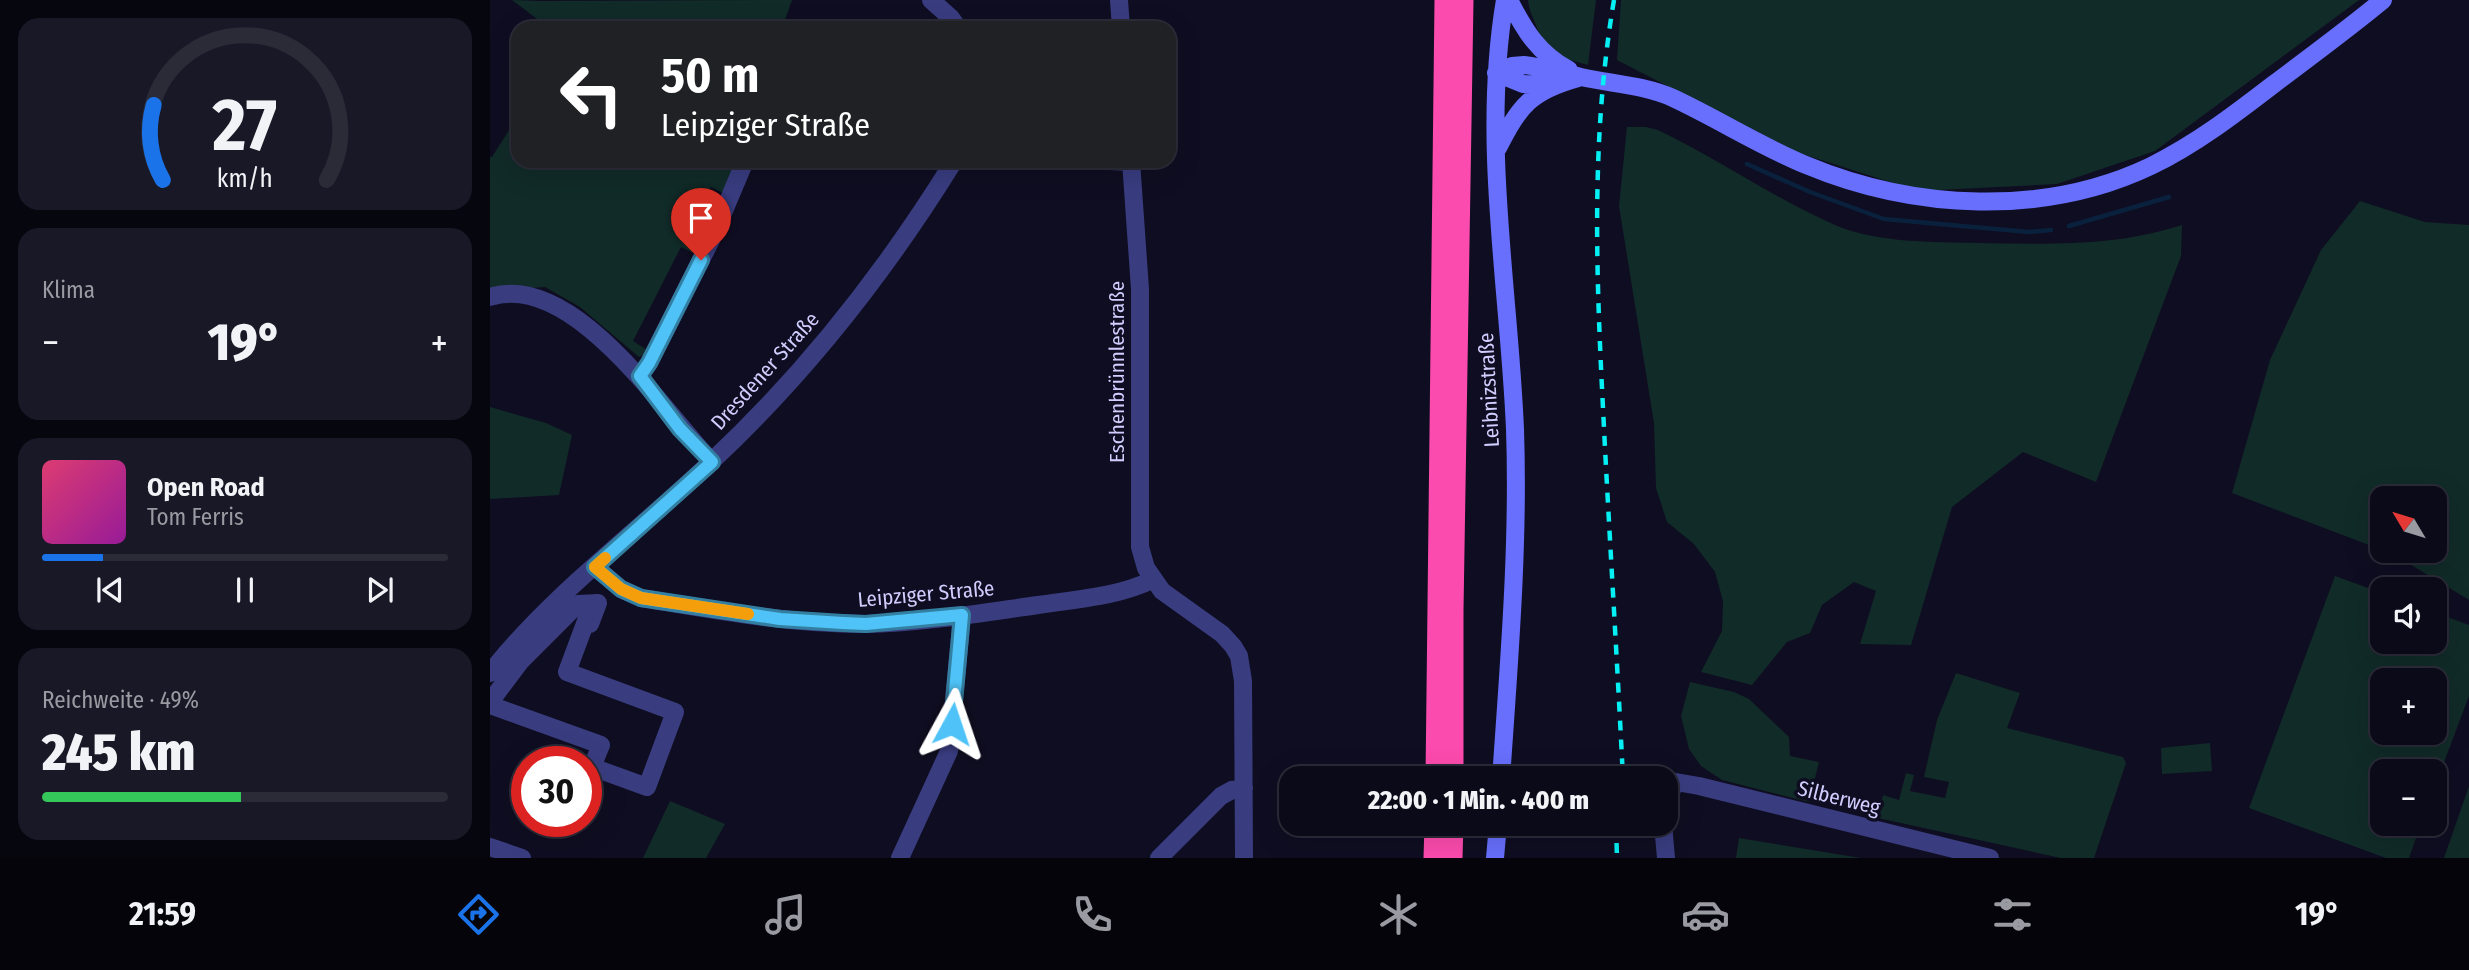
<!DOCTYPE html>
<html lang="de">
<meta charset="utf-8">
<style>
body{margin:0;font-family:"Fira Sans Condensed",sans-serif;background:#191826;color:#f1f3f6;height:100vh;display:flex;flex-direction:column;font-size:26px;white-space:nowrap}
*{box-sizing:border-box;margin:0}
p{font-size:23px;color:#9a9aa2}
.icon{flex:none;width:38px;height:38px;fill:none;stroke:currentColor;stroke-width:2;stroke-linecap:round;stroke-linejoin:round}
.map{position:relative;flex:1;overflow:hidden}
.drawer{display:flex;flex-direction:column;gap:18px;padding:18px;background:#06060e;width:490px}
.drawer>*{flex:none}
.top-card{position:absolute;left:21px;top:21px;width:665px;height:147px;border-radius:21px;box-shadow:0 7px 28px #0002,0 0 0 2px #2b2b38;background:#202124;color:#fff;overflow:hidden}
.needle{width:46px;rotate:308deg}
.fabs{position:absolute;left:1880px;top:486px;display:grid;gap:14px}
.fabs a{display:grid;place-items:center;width:77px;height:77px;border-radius:14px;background:#0b0a19;box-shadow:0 7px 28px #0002,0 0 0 2px #2b2b38;font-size:35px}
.speed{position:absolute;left:21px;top:746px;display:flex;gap:14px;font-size:35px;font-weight:700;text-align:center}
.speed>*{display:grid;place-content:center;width:91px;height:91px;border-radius:50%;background:#0b0a19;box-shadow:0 7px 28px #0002,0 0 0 2px #2b2b38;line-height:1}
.speed .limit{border:10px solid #d22;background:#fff;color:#111}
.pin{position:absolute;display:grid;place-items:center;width:60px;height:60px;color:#fff;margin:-72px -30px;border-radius:50% 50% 50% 0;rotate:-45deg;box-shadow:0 0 7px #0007}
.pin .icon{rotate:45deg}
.me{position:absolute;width:77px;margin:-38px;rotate:5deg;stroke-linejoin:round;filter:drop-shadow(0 0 5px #0008)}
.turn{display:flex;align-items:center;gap:24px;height:147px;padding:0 35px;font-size:32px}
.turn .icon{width:91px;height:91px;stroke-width:2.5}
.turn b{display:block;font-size:49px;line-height:60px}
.big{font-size:52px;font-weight:800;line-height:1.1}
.drawer .card{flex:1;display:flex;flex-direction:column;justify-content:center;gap:10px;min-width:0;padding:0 24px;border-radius:21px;background:#191826}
.drawer .dial{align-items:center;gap:0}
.dial svg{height:182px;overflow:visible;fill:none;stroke:#2b2b38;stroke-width:7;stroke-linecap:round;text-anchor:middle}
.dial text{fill:#f1f3f6;stroke:none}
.song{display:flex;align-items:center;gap:21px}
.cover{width:84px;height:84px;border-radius:10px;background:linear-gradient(135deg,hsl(340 70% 55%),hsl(300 70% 35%))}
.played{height:7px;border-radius:4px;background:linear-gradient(90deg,#1a73e8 15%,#2b2b38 15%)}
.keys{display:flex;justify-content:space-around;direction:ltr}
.heat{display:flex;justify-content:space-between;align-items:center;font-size:38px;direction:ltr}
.charge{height:10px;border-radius:5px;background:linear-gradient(90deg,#34c759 49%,#2b2b38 0)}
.trip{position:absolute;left:789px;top:766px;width:399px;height:70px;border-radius:21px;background:#0b0a19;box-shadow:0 7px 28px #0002,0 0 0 2px #2b2b38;font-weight:800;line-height:70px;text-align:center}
.dock{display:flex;height:112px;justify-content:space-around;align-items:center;background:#04040a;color:#9a9aa2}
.dock .icon{width:49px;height:49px}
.dock .on{color:#1a73e8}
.dock b{font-size:32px;color:#f1f3f6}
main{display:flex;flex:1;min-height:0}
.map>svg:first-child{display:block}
.green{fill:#112b28;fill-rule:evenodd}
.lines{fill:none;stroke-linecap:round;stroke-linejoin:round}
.stream{stroke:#0a213d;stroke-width:4.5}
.street{stroke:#393c7f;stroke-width:18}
.secondary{stroke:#676ffc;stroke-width:18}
.highway{stroke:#fc4bae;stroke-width:21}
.rail{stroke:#04f0f4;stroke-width:4.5;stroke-dasharray:10 9;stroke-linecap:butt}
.route-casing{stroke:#337fa1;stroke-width:18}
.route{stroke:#4fc3f7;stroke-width:12}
.slow{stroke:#f59e0b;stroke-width:12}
.labels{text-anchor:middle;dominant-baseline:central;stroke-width:7;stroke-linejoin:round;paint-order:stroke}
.street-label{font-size:21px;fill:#d0cefe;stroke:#0f0d21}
</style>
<main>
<section class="drawer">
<div class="card dial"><svg viewBox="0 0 100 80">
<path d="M14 69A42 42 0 1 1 86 69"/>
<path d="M14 69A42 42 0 0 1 10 36" stroke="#1a73e8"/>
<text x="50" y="56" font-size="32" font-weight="700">27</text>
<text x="50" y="72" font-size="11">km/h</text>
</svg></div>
<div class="card"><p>Klima</p>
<div class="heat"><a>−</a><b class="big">19°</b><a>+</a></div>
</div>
<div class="card">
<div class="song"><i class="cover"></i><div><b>Open Road</b><p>Tom Ferris</p></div></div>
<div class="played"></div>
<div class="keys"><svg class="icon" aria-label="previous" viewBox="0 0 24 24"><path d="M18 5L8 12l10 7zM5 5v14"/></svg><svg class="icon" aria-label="pause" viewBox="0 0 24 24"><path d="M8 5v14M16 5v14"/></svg><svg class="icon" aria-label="next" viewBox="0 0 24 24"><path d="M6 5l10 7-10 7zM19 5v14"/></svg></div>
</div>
<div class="card"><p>Reichweite · 49%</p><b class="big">245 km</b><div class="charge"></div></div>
</section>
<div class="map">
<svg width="1979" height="858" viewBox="0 0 1979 858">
<rect width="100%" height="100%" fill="#0f0d21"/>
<path class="green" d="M 22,0 L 50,1 L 302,0 L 292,28 L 59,28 Z
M 1038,0 L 1106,0 L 1098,65 L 1072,58 L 1050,40 C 1049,26 1039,15 1038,0 Z
M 1131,0 L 1869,0 L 1665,151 L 1567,184 L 1428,191 L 1303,151 L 1127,60 Z
M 28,116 L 28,161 L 251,161 L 233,193 L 221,187 L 200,230 L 211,237 L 203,253 L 191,247 L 143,341 L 157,350 L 154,355 L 149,357 L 90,307 L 55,287 L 0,291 L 0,157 L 2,157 Z
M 1137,127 L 1156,127 L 1168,130 C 1228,159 1284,198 1345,225 C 1387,243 1443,242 1487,243 C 1556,244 1625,247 1692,225 L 1691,256 L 1606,482 L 1533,452 L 1462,507 L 1421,645 L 1370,644 L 1386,591 L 1364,582 L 1332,605 L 1320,633 L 1297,642 L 1262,685 L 1211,672 L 1232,631 L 1233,601 L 1225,572 L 1204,544 L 1177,522 L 1166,488 L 1164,423 L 1129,206 Z
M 1870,201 L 1935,222 L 1979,225 L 1979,600 L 1908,557 L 1894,551 L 1944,551 L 1944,499 L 1892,499 L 1892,550 L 1742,493 L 1780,360 L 1831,250 Z
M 0,407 L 56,423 L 82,435 L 69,495 L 0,499 Z
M 1845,576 L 1892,593 L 1892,642 L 1944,642 L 1944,612 L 1979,625 L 1979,696 L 1944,789 L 1944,772 L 1892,772 L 1892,824 L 1931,824 L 1919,858 L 1896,858 L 1759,808 ZM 1892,681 L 1944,681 L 1944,733 L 1892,733 Z
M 1466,673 L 1530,693 L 1517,728 L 1633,757 L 1636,763 L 1604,858 L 1571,858 L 1388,818 L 1393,795 L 1409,800 L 1416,773 L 1424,775 L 1420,791 L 1455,798 L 1459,782 L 1434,777 L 1447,720 Z
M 1200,682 L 1244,692 L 1259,699 L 1299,737 L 1300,756 L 1329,762 L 1319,802 L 1232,780 L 1211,766 L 1199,749 L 1191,716 Z
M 1720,743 L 1722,771 L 1672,774 L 1671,748 Z
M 1979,786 L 1979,858 L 1954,858 Z
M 180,801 L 235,824 L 216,858 L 153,858 Z
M 1249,838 L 1371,858 L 1246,858 Z"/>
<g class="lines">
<path class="stream" d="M 1257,164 L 1320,192 L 1394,219 L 1539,232 L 1561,230
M 1579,226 L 1679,197"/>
<path class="street" d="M 441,0 L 461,18 L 468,28
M 629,0 L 631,28
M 620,161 L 641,162
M 641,161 L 650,289 L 650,547 L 656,568 L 672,591 L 732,634 L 743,646 L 749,656 L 753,681 L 754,858
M 0,297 C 83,271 173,411 222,462
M 150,376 L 159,363 L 225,232 L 255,161
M 105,567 L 131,589 L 151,598 C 224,610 299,624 374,624 C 432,623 491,613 548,605 C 587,599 627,597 662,580
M 0,673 C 63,593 149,531 222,461 C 316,373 396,271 464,161
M 0,702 L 30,662 L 88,604 L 108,603 L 100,624 L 96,621 L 77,672 L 185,712 L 157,787 L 102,767 L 111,745 L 0,705
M 1176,801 L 1186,782 L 1209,786 L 1500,858
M 1173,824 L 1176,858
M 0,847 L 32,858
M 410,858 L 459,751 L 472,616
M 669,858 L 731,796 L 742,790 L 754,788"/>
<path class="secondary" d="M 1019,0 C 1035,31 1048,53 1079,70
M 1006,73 L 1022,66 L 1034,65 C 1053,67 1072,73 1091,77 C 1122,84 1154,85 1183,98 C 1228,119 1270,146 1316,165 C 1424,210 1554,217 1661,166 C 1706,144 1745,114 1784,84 C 1821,56 1858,29 1893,0
M 1006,73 L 1033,84 L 1062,85
M 1008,148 C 1030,105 1041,91 1088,78
M 1011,779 C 1019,662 1029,545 1025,429 C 1019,287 991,141 1015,0
M 1005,858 L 1008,824"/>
<path class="highway" d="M 946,779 L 955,0
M 963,779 L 963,610 L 973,0
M 944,858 L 945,824
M 962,858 L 963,824"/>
<path class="rail" d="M 1124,0 C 1101,135 1106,271 1113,408 C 1119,531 1127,655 1133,779
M 1126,824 L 1127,858"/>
</g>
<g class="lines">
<defs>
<path id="route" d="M 211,260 L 159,363 L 150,376 L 190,429 L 222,462 L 105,567 L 131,589 L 151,598 L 290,619 L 353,623 L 376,624 L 472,615 L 462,724"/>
</defs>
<use href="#route" class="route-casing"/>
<use href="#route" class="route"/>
<path class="slow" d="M 115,558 L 105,567 L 131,589 L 151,598 L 258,614"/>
</g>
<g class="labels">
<g class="street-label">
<text transform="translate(275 371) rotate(-48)">Dresdener Straße</text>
<text transform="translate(627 372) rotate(-90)">Eschenbrünnlestraße</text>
<text transform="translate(999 390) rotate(-93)">Leibnizstraße</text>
<text transform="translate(436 594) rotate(-5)">Leipziger Straße</text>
<text transform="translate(1349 798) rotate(14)">Silberweg</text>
</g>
</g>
</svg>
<div class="fabs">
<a><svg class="needle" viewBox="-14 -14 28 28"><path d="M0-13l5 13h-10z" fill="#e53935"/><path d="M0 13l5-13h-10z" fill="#9a9aa2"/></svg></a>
<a><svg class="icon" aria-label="sound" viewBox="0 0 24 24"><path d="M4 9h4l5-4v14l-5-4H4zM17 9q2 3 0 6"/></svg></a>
<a>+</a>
<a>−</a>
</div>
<div class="speed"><div class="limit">30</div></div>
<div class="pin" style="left:211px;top:260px;background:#d93025"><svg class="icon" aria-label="arrive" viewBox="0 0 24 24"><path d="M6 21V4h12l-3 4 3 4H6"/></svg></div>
<svg class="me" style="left:462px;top:724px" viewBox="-20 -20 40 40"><path d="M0-17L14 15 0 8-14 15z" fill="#4fc3f7" stroke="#fff" stroke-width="4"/></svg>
<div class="trip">22:00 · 1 Min. · 400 m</div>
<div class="top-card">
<div class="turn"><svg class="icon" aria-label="left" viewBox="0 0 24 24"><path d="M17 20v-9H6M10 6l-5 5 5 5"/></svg><div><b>50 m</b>Leipziger Straße</div></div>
</div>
</div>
</main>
<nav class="dock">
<b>21:59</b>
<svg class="icon on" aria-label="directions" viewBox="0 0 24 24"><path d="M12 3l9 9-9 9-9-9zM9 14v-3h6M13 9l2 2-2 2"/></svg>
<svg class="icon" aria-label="music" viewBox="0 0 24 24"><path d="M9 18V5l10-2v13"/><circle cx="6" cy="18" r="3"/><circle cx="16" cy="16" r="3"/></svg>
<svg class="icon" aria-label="phone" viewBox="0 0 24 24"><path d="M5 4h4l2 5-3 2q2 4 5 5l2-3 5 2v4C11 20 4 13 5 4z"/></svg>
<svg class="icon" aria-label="climate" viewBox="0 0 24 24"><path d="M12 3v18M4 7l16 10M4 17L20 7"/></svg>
<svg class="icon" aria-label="car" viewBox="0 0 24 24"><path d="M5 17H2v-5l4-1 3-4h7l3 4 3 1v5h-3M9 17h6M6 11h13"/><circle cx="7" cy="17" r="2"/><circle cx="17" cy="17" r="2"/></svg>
<svg class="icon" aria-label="filters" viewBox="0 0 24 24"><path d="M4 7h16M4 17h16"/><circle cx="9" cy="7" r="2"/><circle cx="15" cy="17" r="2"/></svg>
<b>19°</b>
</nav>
